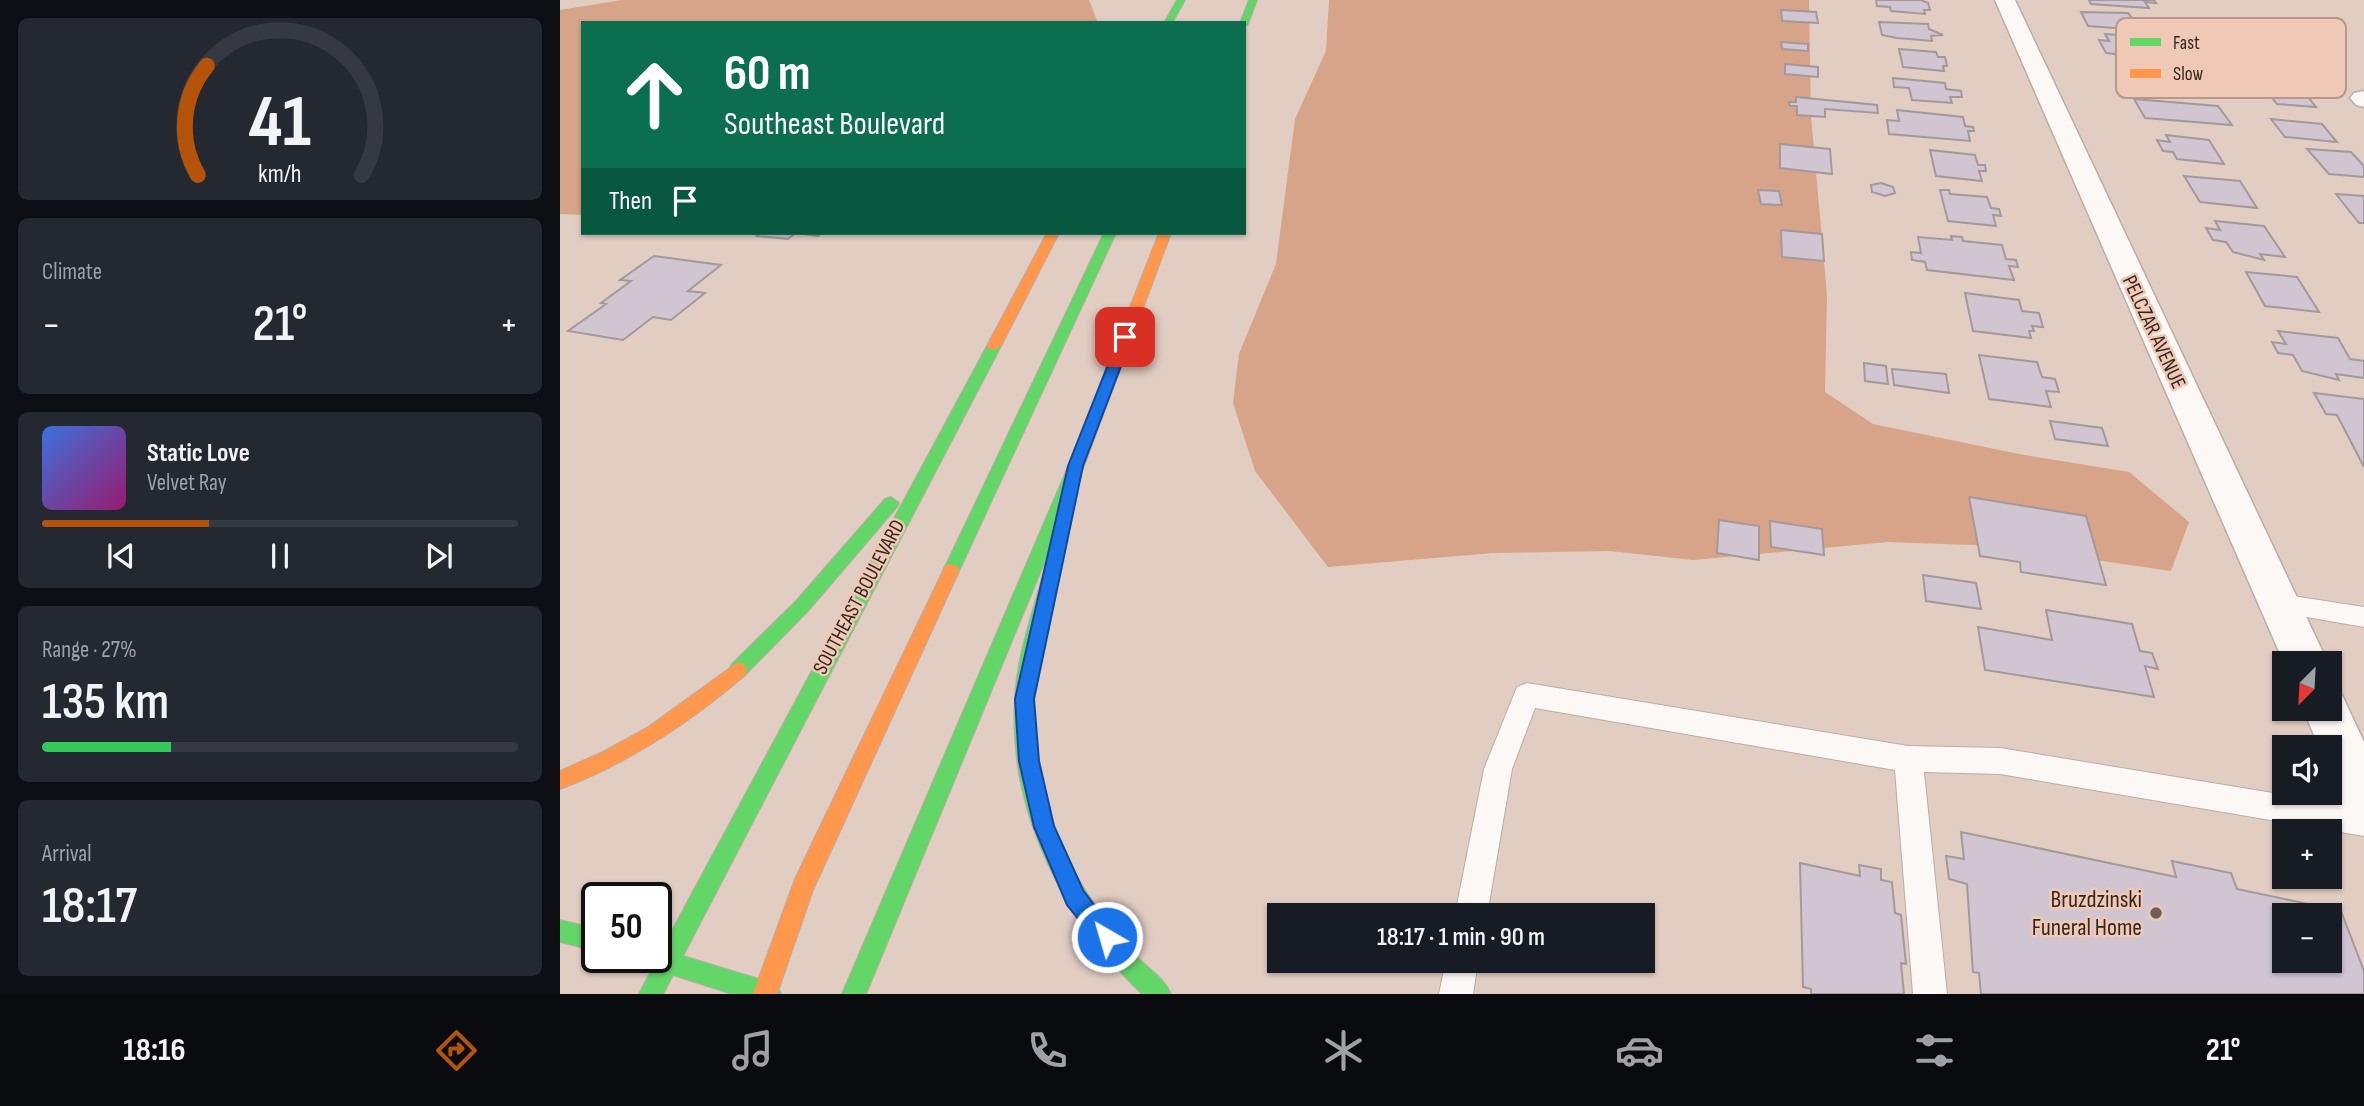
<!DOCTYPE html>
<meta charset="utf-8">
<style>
body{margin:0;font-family:"Sofia Sans Condensed",sans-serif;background:#242831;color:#f1f3f6;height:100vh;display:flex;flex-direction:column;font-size:26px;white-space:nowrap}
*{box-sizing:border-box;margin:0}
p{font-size:23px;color:#9ea1a6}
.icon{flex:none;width:38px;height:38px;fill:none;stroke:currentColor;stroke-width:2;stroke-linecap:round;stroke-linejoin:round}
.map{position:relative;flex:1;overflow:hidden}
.panel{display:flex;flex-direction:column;gap:18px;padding:18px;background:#0d0f14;width:560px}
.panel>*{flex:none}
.banner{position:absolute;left:21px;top:21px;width:665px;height:214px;border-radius:0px;box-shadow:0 2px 5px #0004;background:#0b6e4f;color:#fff;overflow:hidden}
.needle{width:46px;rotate:204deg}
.controls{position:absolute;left:1712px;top:651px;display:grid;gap:14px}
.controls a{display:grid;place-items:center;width:70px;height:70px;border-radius:0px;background:#171b24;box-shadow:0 2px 5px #0004;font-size:35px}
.speed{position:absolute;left:21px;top:882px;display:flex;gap:14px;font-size:35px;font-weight:700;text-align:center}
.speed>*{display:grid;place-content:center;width:91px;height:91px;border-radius:50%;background:#171b24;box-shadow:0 2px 5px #0004;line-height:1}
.speed .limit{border:4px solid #111;border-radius:10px;background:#fff;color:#111}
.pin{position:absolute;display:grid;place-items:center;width:60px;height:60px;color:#fff;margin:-30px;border-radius:14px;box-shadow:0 4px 10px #0006}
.me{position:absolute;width:77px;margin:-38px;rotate:322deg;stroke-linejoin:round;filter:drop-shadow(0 0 5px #0008)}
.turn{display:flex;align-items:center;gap:24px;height:147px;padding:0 28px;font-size:32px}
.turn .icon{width:91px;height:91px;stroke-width:2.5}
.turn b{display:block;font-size:49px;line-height:60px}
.then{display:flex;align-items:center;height:66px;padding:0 28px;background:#0003;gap:14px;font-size:26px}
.big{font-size:52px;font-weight:600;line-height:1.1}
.panel .widget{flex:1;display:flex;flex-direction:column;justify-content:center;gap:10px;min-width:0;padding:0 24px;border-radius:10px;background:#242831}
.panel .dial{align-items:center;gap:0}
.dial svg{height:182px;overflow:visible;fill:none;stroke:#363941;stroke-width:7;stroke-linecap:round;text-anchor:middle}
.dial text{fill:#f1f3f6;stroke:none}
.song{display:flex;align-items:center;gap:21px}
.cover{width:84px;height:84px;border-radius:10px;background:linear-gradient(135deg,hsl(220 70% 55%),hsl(320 70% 35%))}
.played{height:7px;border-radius:4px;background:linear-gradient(90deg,#b45309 35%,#363941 35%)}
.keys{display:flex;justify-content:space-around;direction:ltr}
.heat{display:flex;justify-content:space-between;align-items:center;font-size:38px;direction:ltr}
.charge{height:10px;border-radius:5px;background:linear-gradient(90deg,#34c759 27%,#363941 0)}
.trip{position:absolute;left:707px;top:903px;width:388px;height:70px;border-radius:0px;background:#171b24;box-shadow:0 2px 5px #0004;font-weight:600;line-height:70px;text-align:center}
.menu{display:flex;height:112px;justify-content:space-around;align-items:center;background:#090b0e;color:#9ea1a6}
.menu .icon{width:49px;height:49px}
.menu .on{color:#b45309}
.menu b{font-size:32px;color:#f1f3f6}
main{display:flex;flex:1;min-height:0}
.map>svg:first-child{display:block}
.forest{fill:#d7a389}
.building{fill:#d0c5d0;stroke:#a3999b;stroke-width:2;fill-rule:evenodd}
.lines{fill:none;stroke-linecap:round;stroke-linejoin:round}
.lane-casing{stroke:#bcaca4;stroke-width:2}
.street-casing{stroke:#bcaca4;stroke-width:3}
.fast-casing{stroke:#bcaca4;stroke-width:2}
.slow-casing{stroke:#bcaca4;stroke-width:2}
.lane{fill:#fbf8f6;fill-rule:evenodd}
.street{fill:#fbf8f6;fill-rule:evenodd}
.fast{fill:#63d668;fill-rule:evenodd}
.slow{fill:#ff974d;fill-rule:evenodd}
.route{fill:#1a73e8;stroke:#114b97;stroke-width:2}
.poi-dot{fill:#716058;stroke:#efc9b6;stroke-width:2.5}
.labels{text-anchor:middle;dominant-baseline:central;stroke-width:5;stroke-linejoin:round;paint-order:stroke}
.street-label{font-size:21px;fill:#34261f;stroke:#efc9b6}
.near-poi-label{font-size:24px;fill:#34261f;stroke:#efc9b6;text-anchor:end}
.key{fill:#efc9b6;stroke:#b79889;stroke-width:2}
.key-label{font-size:19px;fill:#34261f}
</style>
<main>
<section class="panel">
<div class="widget dial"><svg viewBox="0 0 100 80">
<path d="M14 69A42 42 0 1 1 86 69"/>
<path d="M14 69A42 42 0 0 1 18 21" stroke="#b45309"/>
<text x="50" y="56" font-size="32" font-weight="700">41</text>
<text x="50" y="72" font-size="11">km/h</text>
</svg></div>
<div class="widget"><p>Climate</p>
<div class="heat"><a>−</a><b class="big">21°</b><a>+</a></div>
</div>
<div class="widget">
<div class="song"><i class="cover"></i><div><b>Static Love</b><p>Velvet Ray</p></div></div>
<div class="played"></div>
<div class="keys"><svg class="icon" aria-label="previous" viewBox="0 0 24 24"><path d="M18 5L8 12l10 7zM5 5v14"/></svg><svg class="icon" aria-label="pause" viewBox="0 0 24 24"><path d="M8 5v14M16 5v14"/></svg><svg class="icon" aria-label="next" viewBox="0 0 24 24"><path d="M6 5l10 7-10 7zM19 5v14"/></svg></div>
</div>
<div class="widget"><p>Range · 27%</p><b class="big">135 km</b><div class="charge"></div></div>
<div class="widget"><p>Arrival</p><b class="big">18:17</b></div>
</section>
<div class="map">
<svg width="1804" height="994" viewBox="0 0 1804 994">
<rect width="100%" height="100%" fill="#e2cdc3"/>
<path class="forest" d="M 62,0 L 529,0 L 538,23 L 23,23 L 23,215 L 0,214 L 0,10 Z
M 769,0 L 1249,0 L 1251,116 L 1267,295 L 1265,392 L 1313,424 L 1459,454 L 1569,472 L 1629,522 L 1611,571 L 1439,546 L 1328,542 L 1133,560 L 1050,551 L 933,553 L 768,567 L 695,471 L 673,403 L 679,354 L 716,264 L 735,119 L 766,51 Z"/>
<path class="building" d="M 1316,0 L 1361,0 L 1368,3 L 1370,10 L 1364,10 L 1365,14 L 1331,11 L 1330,7 L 1317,6 Z
M 1529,0 L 1594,0 L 1596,3 L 1585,2 L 1589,8 L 1531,4 Z
M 1221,10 L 1256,12 L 1258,23 L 1222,21 Z
M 1521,12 L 1568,13 L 1582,30 L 1528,26 Z
M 1319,22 L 1368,24 L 1369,29 L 1383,35 L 1371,36 L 1372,41 L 1337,38 L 1322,35 Z
M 1545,34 L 1587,37 L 1601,59 L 1546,53 L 1539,40 L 1549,41 Z
M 1221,42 L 1248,44 L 1248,51 L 1222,49 Z
M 1339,49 L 1376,52 L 1378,57 L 1385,57 L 1387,66 L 1383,66 L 1384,71 L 1343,67 Z
M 1225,64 L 1258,67 L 1258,77 L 1225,74 Z
M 1333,78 L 1385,83 L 1386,89 L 1401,91 L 1402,97 L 1390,97 L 1392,103 L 1352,100 L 1349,88 L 1334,87 Z
M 1702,85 L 1741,88 L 1756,107 L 1717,104 Z
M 1236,97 L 1317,105 L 1318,113 L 1265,109 L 1265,117 L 1237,115 L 1237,106 L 1230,106 L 1229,102 L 1236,102 Z
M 1574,99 L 1658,106 L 1672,125 L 1585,118 Z
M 1337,110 L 1403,117 L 1405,126 L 1413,127 L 1414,131 L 1408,131 L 1410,141 L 1329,134 L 1327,120 L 1339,121 Z
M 1711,119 L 1762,124 L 1777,142 L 1725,137 Z
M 1606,135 L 1649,140 L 1664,164 L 1617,159 L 1613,152 L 1603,151 L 1597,140 L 1610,142 Z
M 1220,144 L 1270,149 L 1272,174 L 1220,168 Z
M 1747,149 L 1791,152 L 1804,166 L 1804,177 L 1769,174 Z
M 1370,150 L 1415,155 L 1418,165 L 1425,165 L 1426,171 L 1419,171 L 1422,181 L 1376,176 Z
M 1624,176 L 1680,181 L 1697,208 L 1640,202 Z
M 1321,183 L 1333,187 L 1335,193 L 1325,196 L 1312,192 L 1311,185 Z
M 1198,190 L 1219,191 L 1222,205 L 1201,204 Z
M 1380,190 L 1389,190 L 1390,194 L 1427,197 L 1431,208 L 1439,209 L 1441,216 L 1433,215 L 1436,226 L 1388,221 Z
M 1776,194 L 1804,196 L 1804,223 L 1799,223 Z
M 1655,221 L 1704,226 L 1725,257 L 1700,254 L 1704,260 L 1673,252 L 1666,242 L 1653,240 L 1646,228 L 1660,230 Z
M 1221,230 L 1262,234 L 1264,261 L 1222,257 Z
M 201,233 L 262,233 L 258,236 L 236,233 L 228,239 L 197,236 Z
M 1391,236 L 1402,237 L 1403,241 L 1442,245 L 1446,259 L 1456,260 L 1458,267 L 1449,266 L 1454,280 L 1367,270 L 1365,262 L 1352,260 L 1351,252 L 1361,253 L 1358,237 L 1392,240 Z
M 94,256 L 161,265 L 128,291 L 145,293 L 111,320 L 93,317 L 63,340 L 8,331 L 46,304 L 41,303 L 71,281 L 60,280 Z
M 1686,272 L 1737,277 L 1759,312 L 1705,306 Z
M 1405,293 L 1459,300 L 1462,311 L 1479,313 L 1483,327 L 1472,326 L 1474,331 L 1469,331 L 1471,338 L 1413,331 Z
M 1718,331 L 1778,338 L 1790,359 L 1804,361 L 1804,378 L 1776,374 L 1779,380 L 1742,371 L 1733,355 L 1718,353 L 1712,342 L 1726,344 Z
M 1419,355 L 1477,362 L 1482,377 L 1495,379 L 1499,392 L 1486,391 L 1491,407 L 1429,399 Z
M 1304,363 L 1326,366 L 1328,384 L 1305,381 Z
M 1332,369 L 1386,374 L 1389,393 L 1334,385 Z
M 1754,393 L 1804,399 L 1804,467 L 1777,415 L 1766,414 Z
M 1490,421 L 1542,428 L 1548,446 L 1495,439 Z
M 1409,497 L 1526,516 L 1546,585 L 1461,572 L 1460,562 L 1420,556 Z
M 1159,520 L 1199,526 L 1199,560 L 1157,553 Z
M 1210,521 L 1262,529 L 1264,555 L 1211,547 Z
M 1363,575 L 1416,583 L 1421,609 L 1366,601 Z
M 1486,610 L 1572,624 L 1580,651 L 1592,653 L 1598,669 L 1585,666 L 1594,697 L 1425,670 L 1418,627 L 1492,640 Z
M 1401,832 L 1616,877 L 1612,861 L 1671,873 L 1677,889 L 1781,911 L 1804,971 L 1804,994 L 1421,994 L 1419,973 L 1413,972 L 1407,884 L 1389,879 L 1386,856 L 1404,859 ZM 1724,915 L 1769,915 L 1769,961 L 1724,961 Z
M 1240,863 L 1300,876 L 1299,865 L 1321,869 L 1321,880 L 1332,882 L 1335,913 L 1341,915 L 1346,964 L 1341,963 L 1344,994 L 1251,994 L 1251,989 L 1243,987 Z"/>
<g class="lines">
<defs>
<path id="lane" d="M 1720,594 L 1804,607 L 1804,627 L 1711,611 L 1707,604 L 1711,597 Z
M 967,683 L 1348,746 L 1440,748 L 1804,808 L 1804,836 L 1440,774 L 1364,772 L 1387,994 L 1353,994 L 1335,770 L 975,708 L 952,769 L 927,915 L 895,915 L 924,769 L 957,687 Z
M 886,961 L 918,961 L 913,994 L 879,994 Z"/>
<path id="street" d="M 1435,0 L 1455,0 L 1768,663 L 1724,663 Z
M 1804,91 L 1804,107 L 1796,105 L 1790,98 L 1794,93 Z
M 1769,690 L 1782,695 L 1804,742 L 1804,820 L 1786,813 L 1769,773 L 1769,747 L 1759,747 L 1743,709 L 1769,709 Z"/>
<path id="fast" d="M 617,0 L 625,0 L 612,23 L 604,23 Z
M 689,0 L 697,0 L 688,24 L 684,27 L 684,23 L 680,23 Z
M 544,233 L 556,233 L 399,571 L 397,576 L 385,576 L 383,571 Z
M 434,342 L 441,346 L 123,956 L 209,982 L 217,986 L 221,994 L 172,994 L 113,975 L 103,994 L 79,994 L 92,969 L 83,965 L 80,957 L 96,957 L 96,947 L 102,949 L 427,346 Z
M 513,468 L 521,474 L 306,994 L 282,994 L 505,474 Z
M 331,497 L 339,503 L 337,507 L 248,611 L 184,676 L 178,678 L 172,676 L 169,670 L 172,664 L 236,601 L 325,499 Z
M 494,556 L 500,558 L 502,563 C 493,603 480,642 475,683 C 465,761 490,841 535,905 C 549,923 563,942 579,959 C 590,970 605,979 611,994 L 582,994 C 503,917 448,812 455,699 C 457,653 475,607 486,563 L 488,558 Z
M 0,920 L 37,929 L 37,951 L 0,942 Z"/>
<path id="slow" d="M 487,233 L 499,233 L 441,346 L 434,350 L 429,349 L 427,346 Z
M 599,233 L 611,233 L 521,474 L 518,478 L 508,478 L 505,474 Z
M 391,564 L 397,566 L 399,571 L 253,890 L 217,994 L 193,994 L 235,879 L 383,571 L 385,566 Z
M 178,662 L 184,664 L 187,670 L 184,676 C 128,724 69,763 0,789 L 0,771 L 43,752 L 87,728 Z"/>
</defs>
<use href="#lane" class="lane-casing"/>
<use href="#street" class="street-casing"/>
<use href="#fast" class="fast-casing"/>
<use href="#slow" class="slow-casing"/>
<use href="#lane" class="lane"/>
<use href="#street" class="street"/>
<use href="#fast" class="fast"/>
<use href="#slow" class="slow"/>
</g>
<path class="route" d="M 565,332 L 572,337 L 523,466 L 474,699 L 479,761 L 494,826 L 523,890 L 558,937 L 555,945 L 547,949 L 539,945 L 507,905 L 474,827 L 459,761 L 455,699 L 508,466 L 559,337 Z"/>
<circle class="poi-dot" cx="1596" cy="913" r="7"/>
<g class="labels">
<g class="street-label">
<text transform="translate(1594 332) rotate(65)">PELCZAR AVENUE</text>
<text transform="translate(299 597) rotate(-62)">SOUTHEAST BOULEVARD</text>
</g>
<g class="near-poi-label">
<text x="1582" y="899">Bruzdzinski<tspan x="1582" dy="28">Funeral Home</tspan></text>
</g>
</g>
<rect x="1556" y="18" width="230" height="80" rx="10" class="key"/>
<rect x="1570" y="38" width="31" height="8" fill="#63d668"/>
<rect x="1570" y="69" width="31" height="9" fill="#ff974d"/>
<g class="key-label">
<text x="1613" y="49">Fast</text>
<text x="1613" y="80">Slow</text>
</g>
</svg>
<div class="controls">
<a><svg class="needle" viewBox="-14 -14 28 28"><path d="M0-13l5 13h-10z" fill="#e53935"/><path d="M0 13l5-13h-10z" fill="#9ea1a6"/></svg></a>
<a><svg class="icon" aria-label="sound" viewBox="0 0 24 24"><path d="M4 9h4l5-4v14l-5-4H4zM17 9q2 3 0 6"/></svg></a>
<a>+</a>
<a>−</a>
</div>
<div class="speed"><div class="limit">50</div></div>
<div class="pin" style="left:565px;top:337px;background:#d93025"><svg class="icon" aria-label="arrive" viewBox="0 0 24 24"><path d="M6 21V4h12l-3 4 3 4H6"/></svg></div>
<svg class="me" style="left:547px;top:937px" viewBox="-20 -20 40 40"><circle r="17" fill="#1a73e8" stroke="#fff" stroke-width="3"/><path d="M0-11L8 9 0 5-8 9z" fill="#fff"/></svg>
<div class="trip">18:17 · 1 min · 90 m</div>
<div class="banner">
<div class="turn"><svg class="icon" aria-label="ahead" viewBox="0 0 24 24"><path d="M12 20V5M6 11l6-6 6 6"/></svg><div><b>60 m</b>Southeast Boulevard</div></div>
<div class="then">Then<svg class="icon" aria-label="arrive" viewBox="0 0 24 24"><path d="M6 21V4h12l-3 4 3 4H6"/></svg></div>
</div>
</div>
</main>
<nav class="menu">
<b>18:16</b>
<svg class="icon on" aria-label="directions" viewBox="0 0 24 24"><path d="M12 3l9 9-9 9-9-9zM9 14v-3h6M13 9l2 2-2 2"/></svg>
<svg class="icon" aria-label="music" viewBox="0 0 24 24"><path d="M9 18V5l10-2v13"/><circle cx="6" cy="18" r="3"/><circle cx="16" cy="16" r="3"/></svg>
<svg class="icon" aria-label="phone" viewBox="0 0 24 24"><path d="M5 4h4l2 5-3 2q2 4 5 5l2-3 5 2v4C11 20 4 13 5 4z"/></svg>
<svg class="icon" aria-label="climate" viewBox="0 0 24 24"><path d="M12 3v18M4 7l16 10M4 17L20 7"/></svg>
<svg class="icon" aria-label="car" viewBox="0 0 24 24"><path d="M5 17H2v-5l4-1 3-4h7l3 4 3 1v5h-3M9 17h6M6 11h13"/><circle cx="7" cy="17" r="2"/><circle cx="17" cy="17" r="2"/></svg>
<svg class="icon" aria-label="filters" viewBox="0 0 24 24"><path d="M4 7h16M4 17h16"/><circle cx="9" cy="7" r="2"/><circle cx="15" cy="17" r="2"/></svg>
<b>21°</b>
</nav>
